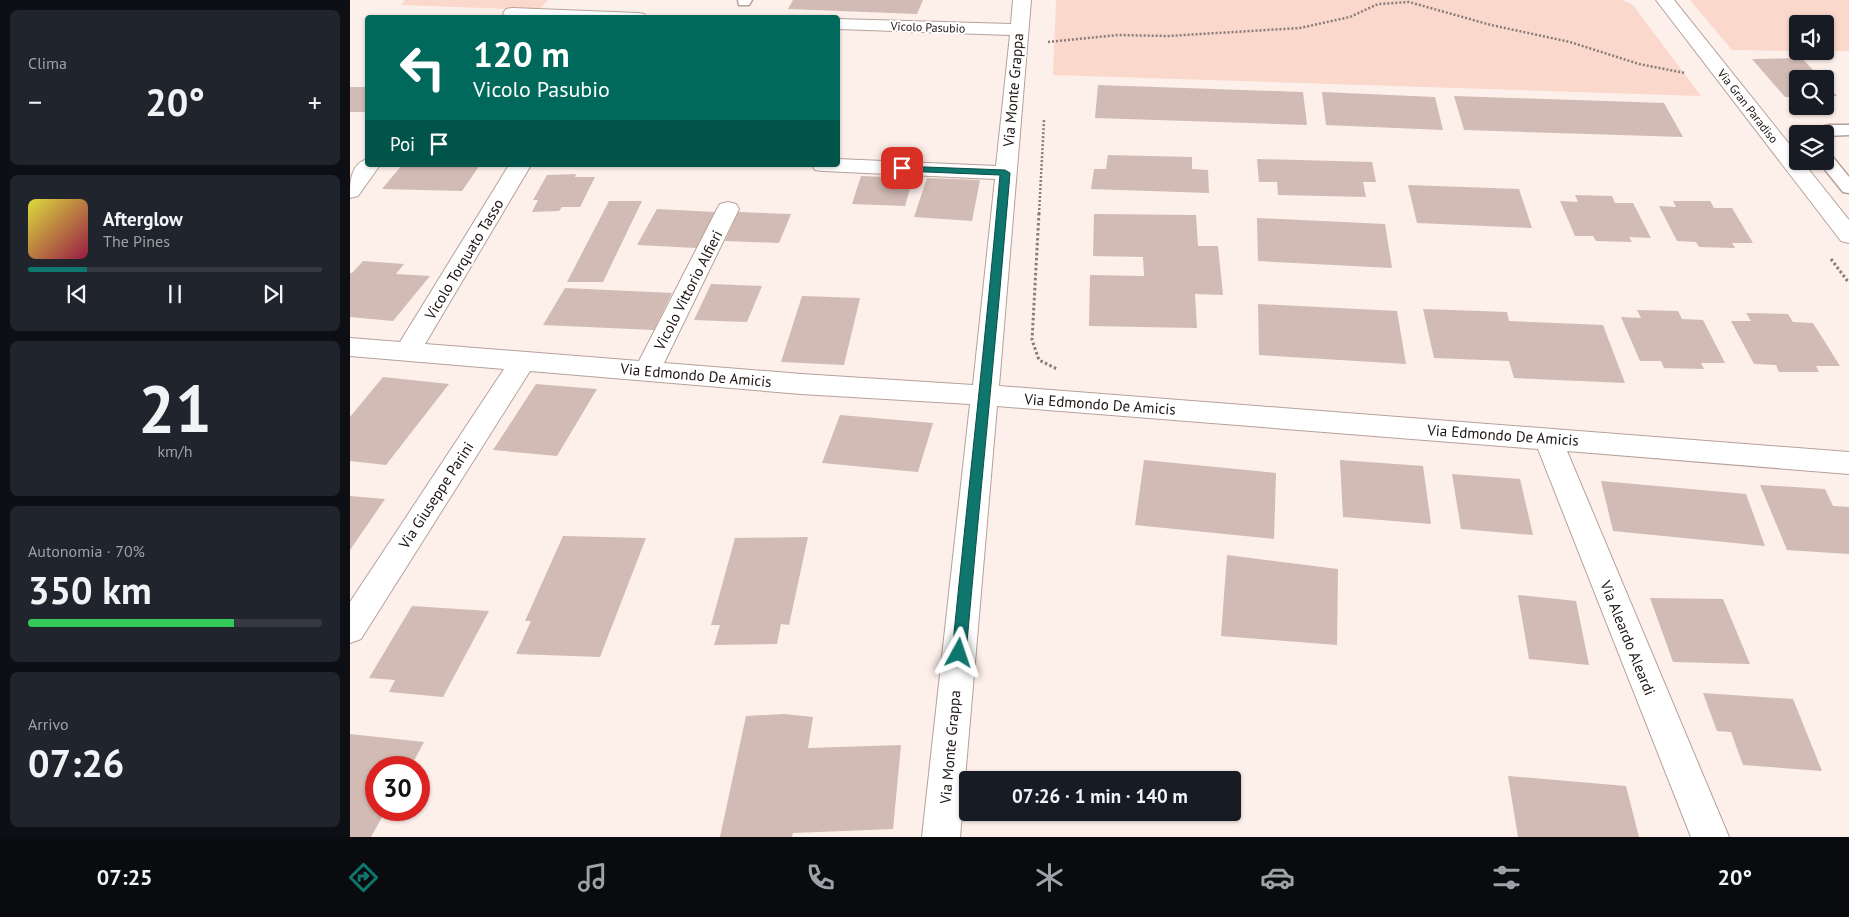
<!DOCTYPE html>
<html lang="it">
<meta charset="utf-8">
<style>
body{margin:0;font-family:"PT Sans",sans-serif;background:#20242c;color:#f1f3f6;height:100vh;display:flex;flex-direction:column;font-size:19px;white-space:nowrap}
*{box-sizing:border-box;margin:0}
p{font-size:16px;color:#9ea1a6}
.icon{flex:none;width:28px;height:28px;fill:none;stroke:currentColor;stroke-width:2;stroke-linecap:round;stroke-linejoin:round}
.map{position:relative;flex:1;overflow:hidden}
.panel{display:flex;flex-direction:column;gap:10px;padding:10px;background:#0d0f14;width:350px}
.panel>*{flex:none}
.banner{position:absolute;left:15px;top:15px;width:475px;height:152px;border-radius:5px;box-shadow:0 1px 4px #0004;background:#00695c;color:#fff;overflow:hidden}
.buttons{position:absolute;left:1439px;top:15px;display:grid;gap:10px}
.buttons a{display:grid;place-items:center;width:45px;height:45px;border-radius:5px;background:#171b24;box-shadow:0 1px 4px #0004;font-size:25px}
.speed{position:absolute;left:15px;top:756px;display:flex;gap:10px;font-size:25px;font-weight:700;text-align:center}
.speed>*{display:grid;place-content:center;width:65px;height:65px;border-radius:50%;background:#171b24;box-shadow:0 1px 4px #0004;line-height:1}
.speed .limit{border:8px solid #d22;background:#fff;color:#111}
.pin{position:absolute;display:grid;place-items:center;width:42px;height:42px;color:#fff;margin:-21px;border-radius:10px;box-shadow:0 2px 8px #0006}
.me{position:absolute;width:55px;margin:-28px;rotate:5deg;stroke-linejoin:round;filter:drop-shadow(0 0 4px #0008)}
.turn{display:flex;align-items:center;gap:18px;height:105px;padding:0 25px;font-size:22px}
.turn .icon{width:65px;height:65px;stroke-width:2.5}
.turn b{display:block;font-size:35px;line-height:42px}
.then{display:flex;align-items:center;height:48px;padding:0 25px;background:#0003;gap:10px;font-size:19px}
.big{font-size:38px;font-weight:700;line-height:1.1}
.panel .widget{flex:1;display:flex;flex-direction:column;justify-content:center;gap:8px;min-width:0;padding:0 18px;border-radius:8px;background:#20242c}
.panel .dial{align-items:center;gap:0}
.dial b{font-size:65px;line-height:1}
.song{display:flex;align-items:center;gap:15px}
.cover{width:60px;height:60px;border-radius:8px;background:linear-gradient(135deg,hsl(60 70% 55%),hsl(340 70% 35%))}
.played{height:5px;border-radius:2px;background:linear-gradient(90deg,#0f766e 20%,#363941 20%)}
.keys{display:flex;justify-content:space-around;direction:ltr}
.heat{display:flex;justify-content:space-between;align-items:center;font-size:28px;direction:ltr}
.charge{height:8px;border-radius:4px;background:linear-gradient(90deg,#34c759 70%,#363941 0)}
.trip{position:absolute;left:609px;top:771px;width:282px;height:50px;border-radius:5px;background:#171b24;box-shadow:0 1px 4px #0004;font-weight:700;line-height:50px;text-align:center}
.dock{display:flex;height:80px;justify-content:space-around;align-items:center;background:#090b0e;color:#9ea1a6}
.dock .icon{width:35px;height:35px}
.dock .on{color:#0f766e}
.dock b{font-size:22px;color:#f1f3f6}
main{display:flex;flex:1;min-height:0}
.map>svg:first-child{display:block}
.green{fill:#fbd8cc}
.building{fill:#d1bbb4}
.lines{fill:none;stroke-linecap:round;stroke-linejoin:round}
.service-casing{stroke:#b6a19a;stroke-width:3}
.minor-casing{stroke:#b6a19a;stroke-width:2}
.path-far1{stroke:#877c78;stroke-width:2.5;stroke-dasharray:2 2;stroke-linecap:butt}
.path{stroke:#877c78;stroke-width:3;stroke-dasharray:2.5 2.5;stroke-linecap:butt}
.service{fill:#fff;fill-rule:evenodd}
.minor{fill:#fff;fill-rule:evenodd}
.route{fill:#0f766e;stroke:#0a4d48}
.labels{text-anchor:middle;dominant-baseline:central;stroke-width:4;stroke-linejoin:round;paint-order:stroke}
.far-street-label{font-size:12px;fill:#1c1411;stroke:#fff}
.street-label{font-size:15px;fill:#1c1411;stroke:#fff}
</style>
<main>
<section class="panel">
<div class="widget"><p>Clima</p>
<div class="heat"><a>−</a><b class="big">20°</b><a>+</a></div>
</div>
<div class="widget">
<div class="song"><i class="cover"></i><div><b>Afterglow</b><p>The Pines</p></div></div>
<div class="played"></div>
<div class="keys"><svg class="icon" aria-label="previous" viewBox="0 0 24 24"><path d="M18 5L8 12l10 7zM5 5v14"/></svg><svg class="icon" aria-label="pause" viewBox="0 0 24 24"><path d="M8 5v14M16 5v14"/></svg><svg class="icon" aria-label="next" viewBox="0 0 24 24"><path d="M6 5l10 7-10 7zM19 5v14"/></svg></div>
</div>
<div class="widget dial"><b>21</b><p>km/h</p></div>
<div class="widget"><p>Autonomia · 70%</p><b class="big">350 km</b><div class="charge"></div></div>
<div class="widget"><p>Arrivo</p><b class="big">07:26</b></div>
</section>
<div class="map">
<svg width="1499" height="837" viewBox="0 0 1499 837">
<rect width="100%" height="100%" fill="#fdefea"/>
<path class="green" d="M 55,0 L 198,0 L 189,10 L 51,5 Z
M 706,0 L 1272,0 L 1283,5 L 1351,96 L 703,75 Z
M 1340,0 L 1499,0 L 1499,51 L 1475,51 L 1475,24 L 1448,24 L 1447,51 L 1382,50 Z"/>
<path class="building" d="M 443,0 L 573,0 L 567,14 L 438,9 Z
M 1452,58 L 1471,79 L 1448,79 L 1448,97 L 1435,97 L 1402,59 Z
M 1475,83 L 1487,96 L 1475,96 Z
M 748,85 L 953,92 L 957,125 L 745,118 Z
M 0,87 L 18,87 L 18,112 L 0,112 Z
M 972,92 L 1085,97 L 1093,130 L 976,125 Z
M 1104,96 L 1314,103 L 1333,137 L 1114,130 Z
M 758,155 L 842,157 L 842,169 L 858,170 L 859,193 L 741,189 L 744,169 L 756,169 Z
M 907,159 L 1022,162 L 1026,182 L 1013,182 L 1016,197 L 928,195 L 927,182 L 909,182 Z
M 52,165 L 130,165 L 112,191 L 32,189 Z
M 226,174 L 225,177 L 245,177 L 230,207 L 212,207 L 209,211 L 182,212 L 188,200 L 183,200 L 197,175 Z
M 511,176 L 563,178 L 555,206 L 502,204 Z
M 577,178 L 630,180 L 622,221 L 564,217 Z
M 1058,185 L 1169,189 L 1182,228 L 1067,223 Z
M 1225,195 L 1262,196 L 1265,203 L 1283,203 L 1301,238 L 1279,237 L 1282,242 L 1246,241 L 1243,236 L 1225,236 L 1210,201 L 1228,202 Z
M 259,201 L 292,201 L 253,282 L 217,282 Z
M 1323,201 L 1360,201 L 1364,208 L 1382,208 L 1403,243 L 1382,243 L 1385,248 L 1349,247 L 1346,242 L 1327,241 L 1309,206 L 1326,207 Z
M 307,209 L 365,212 L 347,248 L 287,245 Z
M 388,212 L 441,214 L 429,243 L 375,241 Z
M 744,214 L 846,215 L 848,246 L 868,246 L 873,295 L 845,294 L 847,328 L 739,326 L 740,275 L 794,276 L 793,257 L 743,256 Z
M 907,218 L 1035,224 L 1042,268 L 908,261 Z
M 13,261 L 54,264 L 46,274 L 80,276 L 43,321 L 0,317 L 0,273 L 2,273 Z
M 361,284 L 412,286 L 397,322 L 344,320 Z
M 215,288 L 322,293 L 304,330 L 193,325 Z
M 452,296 L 510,298 L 494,365 L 431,362 Z
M 908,304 L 1047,311 L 1056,364 L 909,355 Z
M 1073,309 L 1157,312 L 1159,321 L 1253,325 L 1275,383 L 1164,378 L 1159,361 L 1084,358 Z
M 1287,310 L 1328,311 L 1332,319 L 1353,320 L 1375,363 L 1351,363 L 1354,369 L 1314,368 L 1311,361 L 1290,361 L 1271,317 L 1291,318 Z
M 1396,313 L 1438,314 L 1443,322 L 1463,323 L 1490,366 L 1466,366 L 1469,372 L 1429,372 L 1426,365 L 1404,364 L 1381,321 L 1401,321 Z
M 33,377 L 99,384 L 36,465 L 0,461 L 0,417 Z
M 186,384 L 247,389 L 207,456 L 143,450 Z
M 490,415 L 583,423 L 568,472 L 472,463 Z
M 794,460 L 926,473 L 924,539 L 785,525 Z
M 990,460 L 1073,466 L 1081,524 L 993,517 Z
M 1102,474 L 1170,479 L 1183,535 L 1111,529 Z
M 1251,481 L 1396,494 L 1415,546 L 1263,531 Z
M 1410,485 L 1475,489 L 1483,506 L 1499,507 L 1499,554 L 1437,550 Z
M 0,496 L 35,499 L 0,550 Z
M 213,536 L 296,538 L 250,657 L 166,654 L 181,621 L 175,621 Z
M 458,537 L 439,625 L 431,624 L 427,644 L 364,645 L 370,625 L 361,625 L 385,538 Z
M 877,555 L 988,569 L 987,645 L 871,636 Z
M 1168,595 L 1226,601 L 1239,665 L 1179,659 Z
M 1300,598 L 1373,599 L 1400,664 L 1323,662 Z
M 62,606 L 139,611 L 93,697 L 39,692 L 45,680 L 19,678 Z
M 1353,693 L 1443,699 L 1472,771 L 1393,765 L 1381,732 L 1367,731 Z
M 434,714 L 463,717 L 458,748 L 551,745 L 543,829 L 443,833 L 442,837 L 370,837 L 396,716 Z
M 0,734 L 74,742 L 60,768 L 26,768 L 26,810 L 36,810 L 21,837 L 0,837 Z
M 1158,776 L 1276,786 L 1289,837 L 1168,837 Z"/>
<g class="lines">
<defs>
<path id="service" d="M 388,0 L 402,0 L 399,5 L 389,5 Z
M 1480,125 L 1499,125 L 1499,135 L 1475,136 L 1475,134 L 1454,134 L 1456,130 Z
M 1475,154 L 1481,155 L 1499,177 L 1499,193 L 1493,192 L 1468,161 L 1475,161 Z"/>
<path id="minor" d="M 663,0 L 681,0 L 649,386 L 1499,452 L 1499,474 L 1217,451 L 1379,837 L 1341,837 L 1188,449 L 647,406 L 610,837 L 572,837 L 620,404 L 451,394 L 180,371 L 11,639 L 0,643 L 0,602 L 154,369 L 0,356 L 0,338 L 50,342 L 159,165 L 181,165 L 75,344 L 289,361 L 367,209 L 370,204 L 378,202 L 386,204 L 389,209 L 314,363 L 451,374 L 623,385 L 645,179 L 473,171 L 465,170 L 462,165 L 488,165 L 488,159 L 646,166 L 660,35 L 488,29 L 488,19 L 661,24 Z
M 1306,0 L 1324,0 L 1448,155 L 1448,161 L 1452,161 L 1499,220 L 1499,243 L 1491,241 Z
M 162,8 L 288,13 L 294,14 L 297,18 L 156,17 L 153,13 L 156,9 Z
M 18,159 L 18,165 L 30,165 L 8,196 L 0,198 C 0,183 0,163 18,159 Z"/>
</defs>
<use href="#service" class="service-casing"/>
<use href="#minor" class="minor-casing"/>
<path class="path-far1" d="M 698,42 L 768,35 L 818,36 L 950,28 L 1000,17 L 1028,4 L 1059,2 L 1141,25 L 1220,42 L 1289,64 L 1335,73
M 689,214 L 694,120"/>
<path class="path" d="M 689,213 L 682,340 L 689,360 L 707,369
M 1481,259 L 1499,283"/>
<use href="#service" class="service"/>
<use href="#minor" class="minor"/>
</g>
<path class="route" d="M 549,166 L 655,170 L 660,173 C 647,333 630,493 616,653 L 614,657 L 609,659 L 604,657 L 602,653 C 618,493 636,335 650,175 L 552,171 L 548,168 Z"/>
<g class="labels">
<g class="far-street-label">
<text transform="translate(578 27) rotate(2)">Vicolo Pasubio</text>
<text transform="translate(1398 106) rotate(52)">Via Gran Paradiso</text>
</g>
<g class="street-label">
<text transform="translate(663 90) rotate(-85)">Via Monte Grappa</text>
<text transform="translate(114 259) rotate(-59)">Vicolo Torquato Tasso</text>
<text transform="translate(338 290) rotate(-63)">Vicolo Vittorio Alfieri</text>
<text transform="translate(346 375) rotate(5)">Via Edmondo De Amicis</text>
<text transform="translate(750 404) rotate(4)">Via Edmondo De Amicis</text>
<text transform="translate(1153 435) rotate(4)">Via Edmondo De Amicis</text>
<text transform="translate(86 495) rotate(-57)">Via Giuseppe Parini</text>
<text transform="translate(1278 638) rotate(68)">Via Aleardo Aleardi</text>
<text transform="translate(600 747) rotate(-85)">Via Monte Grappa</text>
</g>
</g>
</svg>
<div class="buttons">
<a><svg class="icon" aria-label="sound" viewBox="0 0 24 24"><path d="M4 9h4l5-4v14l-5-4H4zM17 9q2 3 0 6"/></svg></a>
<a><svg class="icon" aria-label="search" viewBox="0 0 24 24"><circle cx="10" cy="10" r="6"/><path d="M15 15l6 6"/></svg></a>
<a><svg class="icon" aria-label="layers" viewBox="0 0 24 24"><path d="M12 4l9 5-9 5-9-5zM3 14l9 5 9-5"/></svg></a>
</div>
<div class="speed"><div class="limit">30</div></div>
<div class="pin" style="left:552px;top:168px;background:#d93025"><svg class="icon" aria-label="arrive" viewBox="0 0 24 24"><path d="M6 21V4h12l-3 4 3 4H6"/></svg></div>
<svg class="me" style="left:609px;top:653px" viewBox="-20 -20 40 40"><path d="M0-17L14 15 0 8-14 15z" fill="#0f766e" stroke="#fff" stroke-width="4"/></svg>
<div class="trip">07:26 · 1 min · 140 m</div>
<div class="banner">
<div class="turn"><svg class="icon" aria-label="left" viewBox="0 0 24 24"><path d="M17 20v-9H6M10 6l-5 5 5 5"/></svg><div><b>120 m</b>Vicolo Pasubio</div></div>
<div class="then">Poi<svg class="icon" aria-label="arrive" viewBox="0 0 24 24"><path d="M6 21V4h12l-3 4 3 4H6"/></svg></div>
</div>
</div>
</main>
<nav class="dock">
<b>07:25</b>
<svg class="icon on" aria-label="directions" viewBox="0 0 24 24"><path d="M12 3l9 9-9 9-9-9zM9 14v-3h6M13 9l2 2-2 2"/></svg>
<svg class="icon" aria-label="music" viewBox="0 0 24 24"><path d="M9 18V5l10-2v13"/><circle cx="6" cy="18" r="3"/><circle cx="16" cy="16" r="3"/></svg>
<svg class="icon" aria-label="phone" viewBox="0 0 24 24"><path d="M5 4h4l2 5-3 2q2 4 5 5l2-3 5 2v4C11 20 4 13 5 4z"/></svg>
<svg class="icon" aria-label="climate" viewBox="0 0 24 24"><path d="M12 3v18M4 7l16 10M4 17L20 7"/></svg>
<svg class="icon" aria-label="car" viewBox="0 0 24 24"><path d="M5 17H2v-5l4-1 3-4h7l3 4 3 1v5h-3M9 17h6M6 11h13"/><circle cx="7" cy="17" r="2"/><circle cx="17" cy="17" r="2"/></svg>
<svg class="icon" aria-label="filters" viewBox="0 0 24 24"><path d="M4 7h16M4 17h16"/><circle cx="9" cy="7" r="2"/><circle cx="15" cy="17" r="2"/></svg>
<b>20°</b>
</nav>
